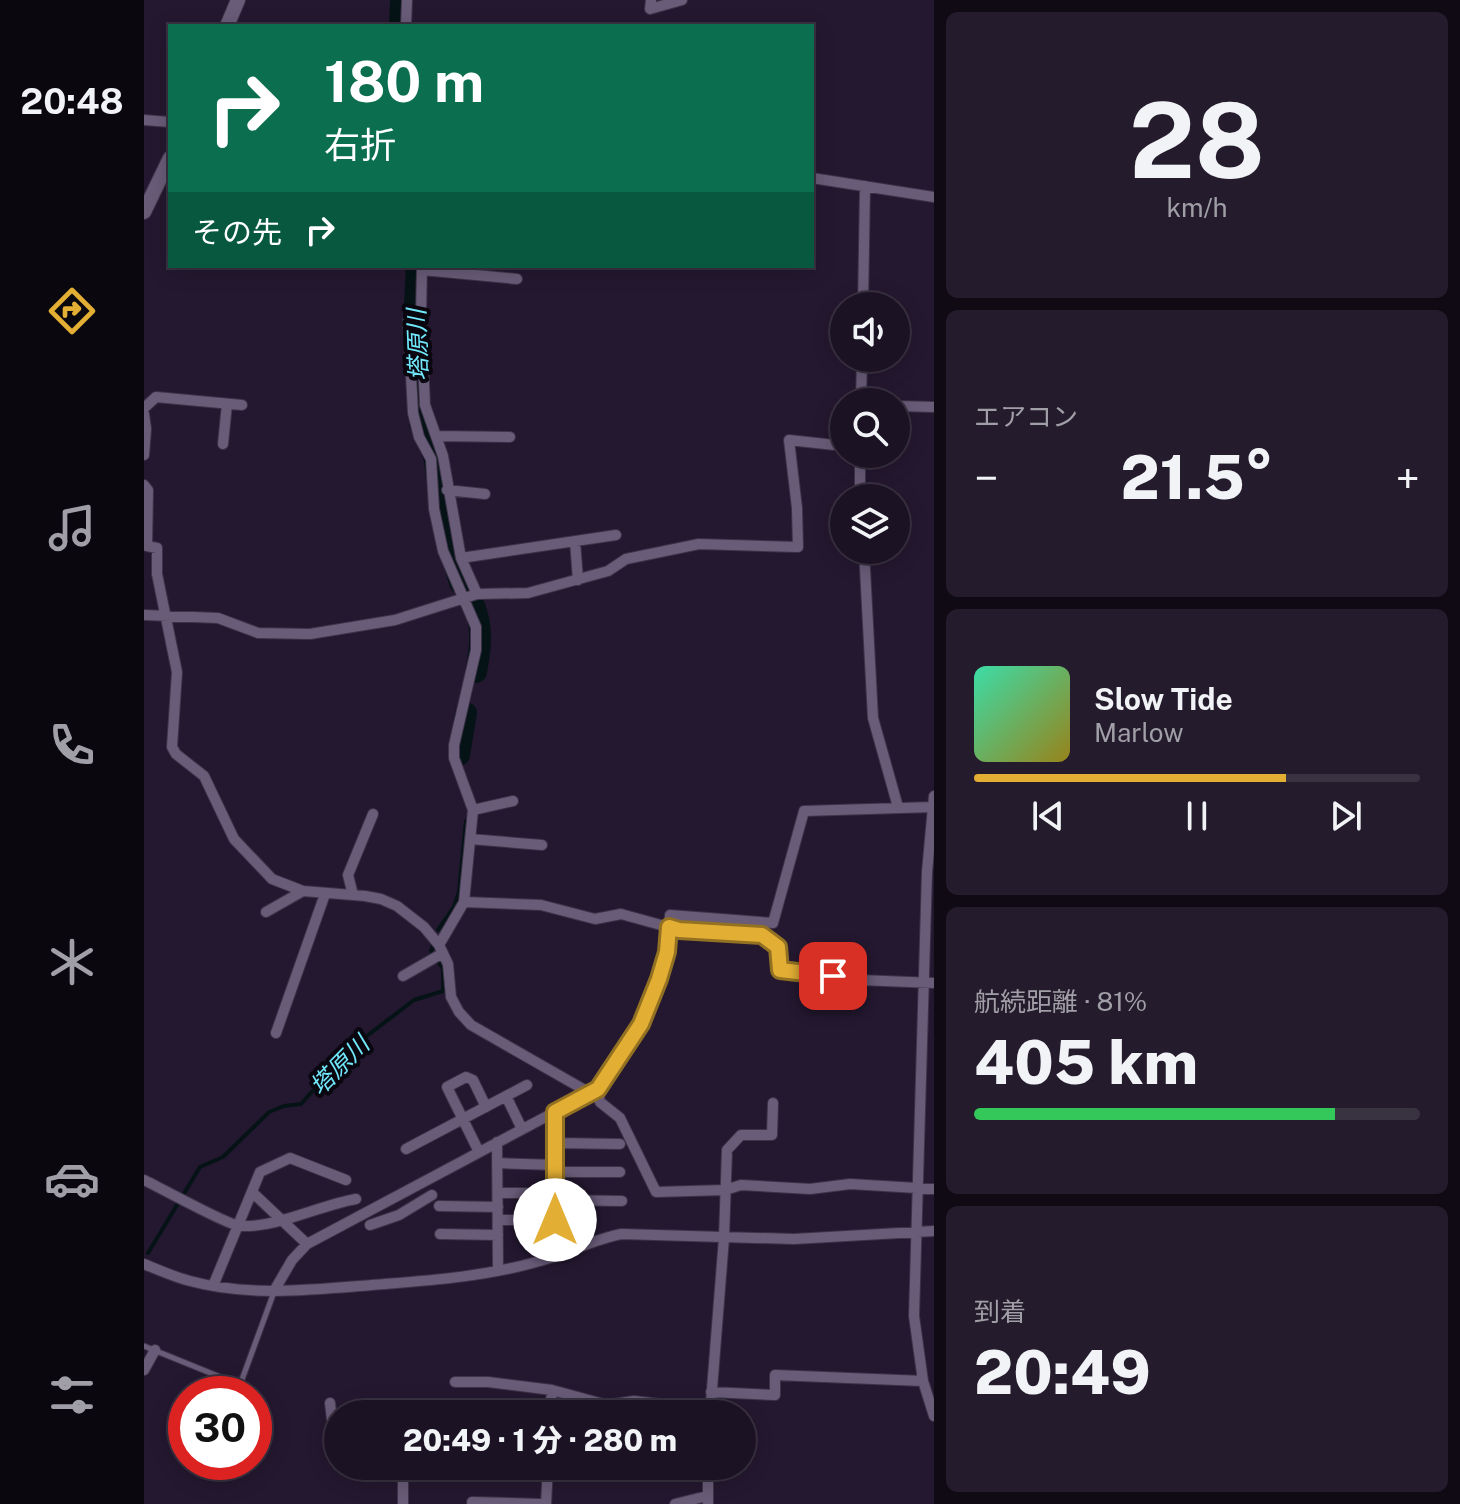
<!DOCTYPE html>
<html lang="ja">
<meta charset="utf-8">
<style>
body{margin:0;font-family:"Public Sans","Noto Sans JP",sans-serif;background:#241b2c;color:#f1f3f6;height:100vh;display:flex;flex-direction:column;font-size:30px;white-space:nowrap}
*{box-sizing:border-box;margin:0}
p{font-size:26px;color:#a09ea6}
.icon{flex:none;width:44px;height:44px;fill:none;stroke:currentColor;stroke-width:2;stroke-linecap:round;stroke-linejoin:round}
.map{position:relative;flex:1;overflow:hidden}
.details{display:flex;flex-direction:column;gap:12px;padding:12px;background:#0f0a14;width:526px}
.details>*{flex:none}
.banner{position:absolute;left:24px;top:24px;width:646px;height:244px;border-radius:0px;box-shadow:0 4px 20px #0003,0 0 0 2px #393241;background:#0b6e4f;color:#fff;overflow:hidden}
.tools{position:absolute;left:686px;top:292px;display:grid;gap:16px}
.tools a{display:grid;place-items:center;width:80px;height:80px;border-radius:50%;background:#1b1224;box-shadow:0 4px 20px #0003,0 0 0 2px #393241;font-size:40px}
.speed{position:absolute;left:24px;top:1376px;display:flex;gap:16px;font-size:40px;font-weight:700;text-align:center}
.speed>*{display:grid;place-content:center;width:104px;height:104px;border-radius:50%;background:#1b1224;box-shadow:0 4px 20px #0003,0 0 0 2px #393241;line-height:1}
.speed .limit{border:12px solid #d22;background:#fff;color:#111}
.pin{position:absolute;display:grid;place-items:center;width:68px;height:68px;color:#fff;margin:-34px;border-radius:16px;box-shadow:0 4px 12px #0006}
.me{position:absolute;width:88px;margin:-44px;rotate:0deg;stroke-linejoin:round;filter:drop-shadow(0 0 6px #0008)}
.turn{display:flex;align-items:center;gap:28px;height:168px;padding:0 24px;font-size:36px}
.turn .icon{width:104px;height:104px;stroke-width:2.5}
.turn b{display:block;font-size:56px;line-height:68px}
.then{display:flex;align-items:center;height:76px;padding:0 24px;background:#0003;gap:16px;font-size:30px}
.big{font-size:60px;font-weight:800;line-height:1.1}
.details .tile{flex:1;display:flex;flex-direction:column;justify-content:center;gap:12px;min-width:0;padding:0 28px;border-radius:12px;background:#241b2c}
.details .dial{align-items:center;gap:0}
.dial b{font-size:104px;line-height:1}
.song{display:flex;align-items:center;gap:24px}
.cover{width:96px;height:96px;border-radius:12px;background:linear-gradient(135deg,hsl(160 70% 55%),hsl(50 70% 35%))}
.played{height:8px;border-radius:4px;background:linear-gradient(90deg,#e2ae34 70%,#393241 70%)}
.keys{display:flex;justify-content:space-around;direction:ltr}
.heat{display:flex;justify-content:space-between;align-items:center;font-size:44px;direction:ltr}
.charge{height:12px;border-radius:6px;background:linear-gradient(90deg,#34c759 81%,#393241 0)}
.trip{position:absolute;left:180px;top:1400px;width:432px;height:80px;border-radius:40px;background:#1b1224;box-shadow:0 4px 20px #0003,0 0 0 2px #393241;font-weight:800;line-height:80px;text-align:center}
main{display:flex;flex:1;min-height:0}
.dock{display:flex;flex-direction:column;width:144px;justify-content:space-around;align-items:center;background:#0b070e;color:#a09ea6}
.dock .icon{width:56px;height:56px}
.dock .current{color:#e2ae34}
.dock b{font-size:36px;color:#f1f3f6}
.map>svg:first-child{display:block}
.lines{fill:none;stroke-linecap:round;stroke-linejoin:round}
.stream{stroke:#051316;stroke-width:4}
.river{stroke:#051316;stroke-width:22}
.lane-casing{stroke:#3d3348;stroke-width:7}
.street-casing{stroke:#3d3348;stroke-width:12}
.secondary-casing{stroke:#3d3348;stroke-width:16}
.lane{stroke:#695c79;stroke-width:5}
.street{stroke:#695c79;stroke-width:10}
.secondary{stroke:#695c79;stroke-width:14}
.route-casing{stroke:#937122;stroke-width:20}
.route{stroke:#e2ae34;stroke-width:14}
.labels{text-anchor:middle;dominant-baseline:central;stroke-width:8;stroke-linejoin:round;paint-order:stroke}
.water-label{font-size:24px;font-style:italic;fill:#70e9fb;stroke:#0a0610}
</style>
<main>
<nav class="dock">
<b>20:48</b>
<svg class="icon current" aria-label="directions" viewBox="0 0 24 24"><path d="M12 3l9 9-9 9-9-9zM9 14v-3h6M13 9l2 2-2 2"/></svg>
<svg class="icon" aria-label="music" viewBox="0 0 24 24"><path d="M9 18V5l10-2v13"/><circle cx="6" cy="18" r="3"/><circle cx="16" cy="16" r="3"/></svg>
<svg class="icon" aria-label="phone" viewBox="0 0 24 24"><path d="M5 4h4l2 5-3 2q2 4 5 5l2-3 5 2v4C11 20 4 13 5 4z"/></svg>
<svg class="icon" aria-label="climate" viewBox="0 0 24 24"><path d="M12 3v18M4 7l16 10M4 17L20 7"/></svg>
<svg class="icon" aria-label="car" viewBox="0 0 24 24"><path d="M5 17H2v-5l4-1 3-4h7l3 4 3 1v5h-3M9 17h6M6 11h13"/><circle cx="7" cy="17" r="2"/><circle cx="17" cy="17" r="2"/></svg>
<svg class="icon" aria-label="filters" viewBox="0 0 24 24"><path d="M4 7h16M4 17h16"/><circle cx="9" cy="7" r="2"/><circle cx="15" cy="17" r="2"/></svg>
</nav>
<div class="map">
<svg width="790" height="1504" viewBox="0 0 790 1504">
<rect width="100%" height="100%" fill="#241830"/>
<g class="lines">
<path class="stream" d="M 294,930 L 310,907 L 315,892 L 322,821
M 4,1253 L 56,1167 L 79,1157 L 125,1112 L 140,1106 L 157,1104 L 207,1048 L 270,1000 L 299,991 L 299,969 L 287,951 L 290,943"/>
<path class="river" d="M 256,26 L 257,0
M 273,266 L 270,324 L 276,423
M 282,439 L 290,455 L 300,527 L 316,583
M 329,603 C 339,627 337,646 332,672
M 315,755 L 322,713"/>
<defs>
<path id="lane" d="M 0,1346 L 96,1385 L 130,1292"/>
<path id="street" d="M 507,0 L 506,9 L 538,0
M 262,26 L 263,0
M 0,120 L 26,122
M 668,178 L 790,197
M 278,266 L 277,316 L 264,321 L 269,413 L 275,437 L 287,459 L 290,509 L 299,551 L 332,627 L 332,650 L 310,745 L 310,758 L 329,810 L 320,902 L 295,945
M 278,270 L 373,279
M 719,306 L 721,186
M 277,316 L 281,405 L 299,456 L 317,558 L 333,594
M 717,402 L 718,358
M 752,406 L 790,407
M 0,408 L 12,397 L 98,405
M 0,414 L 2,429 L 0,455
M 293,436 L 366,437
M 79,444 L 83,404
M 0,485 L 4,490 L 3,546 L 13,548 L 13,574 L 33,672 L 28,747 L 32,754 L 60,776 L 90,839 L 128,879 L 159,891 L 221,896 L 237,899 L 253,906 L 280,927 L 295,945 L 304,964 L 307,997 L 315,1012 L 327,1025 L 446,1093
M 303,490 L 341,494
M 716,498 L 716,454
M 431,541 L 434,580
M 720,550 L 729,718 L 754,807
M 317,558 L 472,535
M 0,615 L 74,618 L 114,633 L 166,634 L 251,620 L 333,594 L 384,593 L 464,571 L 482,559 L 555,544 L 654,547 L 653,508 L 645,440 L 700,446
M 790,796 L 783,872 L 770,1316 L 779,1381 L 790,1416
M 329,810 L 369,801
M 326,839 L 398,845
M 209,895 L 204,875 L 229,814
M 320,902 L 397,905 L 451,919 L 477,914 L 535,930 L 618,935 L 634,947 L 636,970 L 716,980 L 790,983
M 122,912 L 159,891
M 259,976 L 299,953
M 132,1033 L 181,894
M 454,1089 L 456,1102 L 476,1118 L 512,1192 L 581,1190 L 597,1185 L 666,1189 L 706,1184 L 790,1189
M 362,1096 L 378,1129
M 411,1112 L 412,1256
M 353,1142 L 354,1270
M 411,1143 L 476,1144
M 262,1149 L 383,1085
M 335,1152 L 303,1087 L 322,1077 L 329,1080 L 342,1107
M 353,1163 L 411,1165
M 411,1172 L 476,1172
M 0,1180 C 17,1188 83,1225 96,1226 C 133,1228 176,1205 212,1199
M 108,1192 L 163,1244
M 354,1193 L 411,1193
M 411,1200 L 478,1201
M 295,1206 L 354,1207
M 354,1220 L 411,1220
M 226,1225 L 255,1215 L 288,1195
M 296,1234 L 354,1235
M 0,1264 C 15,1270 30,1277 46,1281 C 109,1298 176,1289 241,1284 C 291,1280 343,1276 392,1262 C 422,1255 448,1239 478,1234 L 650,1239 L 790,1231
M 69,1286 L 116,1172 L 146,1158 L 202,1180
M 130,1291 L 148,1260 L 163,1244 L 454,1089 L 497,1024 L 515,979 L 523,952 L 526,915 L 629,923 L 660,811 L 789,807
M 0,1370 L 11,1350
M 311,1382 L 344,1382 L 408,1390 L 463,1405 L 490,1401 L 533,1406 L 567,1406
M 567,1392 L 631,1395 L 631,1375 L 779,1381
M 186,1403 L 188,1420 L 194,1422
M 406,1414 L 408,1390
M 566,1414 L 580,1238 L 583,1150 L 597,1135 L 628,1135 L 629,1103
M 328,1502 L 396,1504
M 259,1504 L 259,1466
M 402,1504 L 404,1466
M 531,1504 L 563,1496
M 564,1504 L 564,1466"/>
<path id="secondary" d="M 83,26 L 94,0
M 0,212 L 26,158"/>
</defs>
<use href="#lane" class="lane-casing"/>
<use href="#street" class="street-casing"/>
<use href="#secondary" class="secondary-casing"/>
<use href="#lane" class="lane"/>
<use href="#street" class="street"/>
<use href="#secondary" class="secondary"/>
</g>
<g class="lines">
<defs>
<path id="route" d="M 411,1220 L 411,1112 L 454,1089 L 497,1024 L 515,979 L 523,952 L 525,927 L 535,930 L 618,935 L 634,947 L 636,970 L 689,976"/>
</defs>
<use href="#route" class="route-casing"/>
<use href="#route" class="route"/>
</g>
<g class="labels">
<g class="water-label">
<text transform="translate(273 345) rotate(-92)">塔原川</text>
<text transform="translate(195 1065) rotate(-45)">塔原川</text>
</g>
</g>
</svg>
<div class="tools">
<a><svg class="icon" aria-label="sound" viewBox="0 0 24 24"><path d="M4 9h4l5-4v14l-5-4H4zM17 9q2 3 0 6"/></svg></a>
<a><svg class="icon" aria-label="search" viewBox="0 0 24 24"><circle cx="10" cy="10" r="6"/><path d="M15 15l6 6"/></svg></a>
<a><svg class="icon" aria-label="layers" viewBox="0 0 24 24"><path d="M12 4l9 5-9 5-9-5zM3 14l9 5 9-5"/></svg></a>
</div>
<div class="speed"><div class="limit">30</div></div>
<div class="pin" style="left:689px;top:976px;background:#d93025"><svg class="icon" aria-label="arrive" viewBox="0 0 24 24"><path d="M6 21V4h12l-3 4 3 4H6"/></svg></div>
<svg class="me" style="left:411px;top:1220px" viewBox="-20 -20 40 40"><circle r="19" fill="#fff"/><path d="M0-13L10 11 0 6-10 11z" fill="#e2ae34"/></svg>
<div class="trip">20:49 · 1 分 · 280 m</div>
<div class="banner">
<div class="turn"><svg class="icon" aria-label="right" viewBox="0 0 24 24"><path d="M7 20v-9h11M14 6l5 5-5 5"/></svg><div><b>180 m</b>右折</div></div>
<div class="then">その先<svg class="icon" aria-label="right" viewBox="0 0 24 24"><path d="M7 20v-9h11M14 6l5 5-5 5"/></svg></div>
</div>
</div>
<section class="details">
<div class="tile dial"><b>28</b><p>km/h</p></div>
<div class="tile"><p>エアコン</p>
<div class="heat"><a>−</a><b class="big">21.5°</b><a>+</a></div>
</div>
<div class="tile">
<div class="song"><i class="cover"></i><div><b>Slow Tide</b><p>Marlow</p></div></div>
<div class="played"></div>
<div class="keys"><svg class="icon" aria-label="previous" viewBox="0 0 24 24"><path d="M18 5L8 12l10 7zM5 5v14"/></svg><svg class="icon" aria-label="pause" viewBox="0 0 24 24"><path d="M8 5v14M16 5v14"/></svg><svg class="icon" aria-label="next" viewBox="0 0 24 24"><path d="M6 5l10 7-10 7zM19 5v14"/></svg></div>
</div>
<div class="tile"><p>航続距離 · 81%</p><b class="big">405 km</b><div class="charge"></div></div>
<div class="tile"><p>到着</p><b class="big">20:49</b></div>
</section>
</main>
